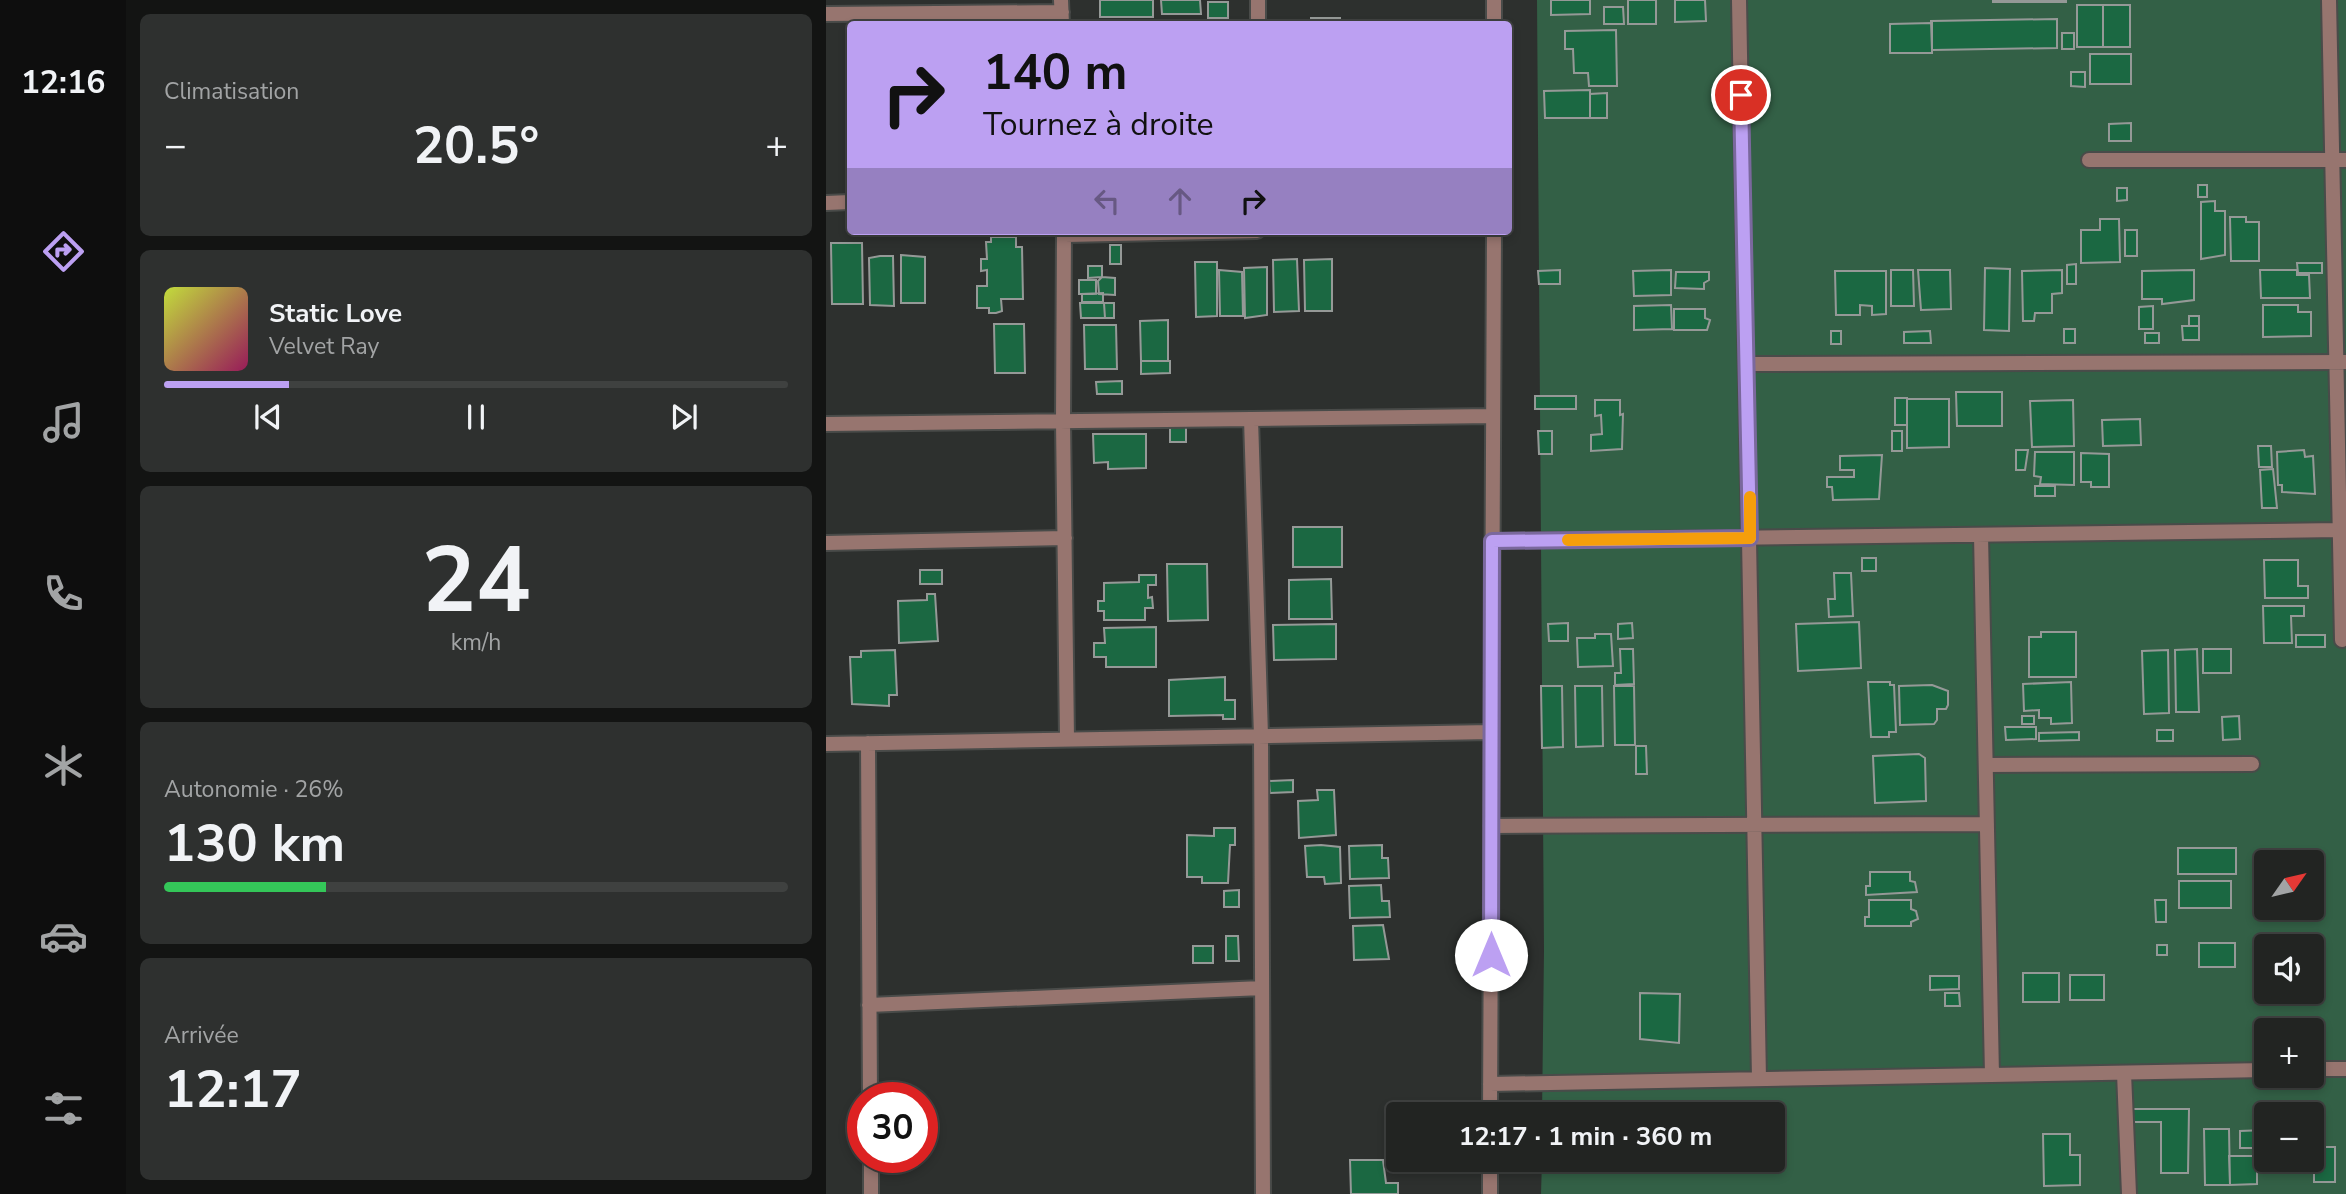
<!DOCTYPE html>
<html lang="fr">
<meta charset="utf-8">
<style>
body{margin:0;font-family:"Nunito Sans",sans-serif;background:#2e302f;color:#f1f3f6;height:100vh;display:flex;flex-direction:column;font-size:26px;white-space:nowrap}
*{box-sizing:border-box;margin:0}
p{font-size:23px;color:#a2a4a5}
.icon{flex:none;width:38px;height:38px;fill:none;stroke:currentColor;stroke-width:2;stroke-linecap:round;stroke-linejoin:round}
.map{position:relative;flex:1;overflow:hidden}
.drawer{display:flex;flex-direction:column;gap:14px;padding:14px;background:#131413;width:700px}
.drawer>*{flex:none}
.banner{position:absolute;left:21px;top:21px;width:665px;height:214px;border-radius:7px;box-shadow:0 4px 10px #0003,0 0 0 2px #3f4140;background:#bca0f2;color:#111;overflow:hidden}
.needle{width:46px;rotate:56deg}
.buttons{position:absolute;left:1428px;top:850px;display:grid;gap:14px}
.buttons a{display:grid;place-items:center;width:70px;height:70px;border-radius:7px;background:#222422;box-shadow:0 4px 10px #0003,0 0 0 2px #3f4140;font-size:35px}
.speed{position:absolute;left:21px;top:1082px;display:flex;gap:14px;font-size:35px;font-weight:700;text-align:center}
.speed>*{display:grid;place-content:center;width:91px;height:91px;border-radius:50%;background:#222422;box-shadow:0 4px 10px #0003,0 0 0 2px #3f4140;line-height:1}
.speed .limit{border:10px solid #d22;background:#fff;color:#111}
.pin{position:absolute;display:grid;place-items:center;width:60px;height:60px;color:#fff;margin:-30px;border:4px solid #fff;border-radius:50%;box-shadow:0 2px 7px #0007}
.me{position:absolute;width:77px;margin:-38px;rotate:0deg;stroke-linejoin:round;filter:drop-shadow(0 0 5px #0008)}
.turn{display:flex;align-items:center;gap:24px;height:147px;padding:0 21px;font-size:32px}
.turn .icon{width:91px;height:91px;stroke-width:2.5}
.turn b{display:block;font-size:49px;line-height:60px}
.lanes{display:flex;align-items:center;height:66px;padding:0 21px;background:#0003;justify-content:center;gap:35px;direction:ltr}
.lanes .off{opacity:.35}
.big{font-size:52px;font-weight:700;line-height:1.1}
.drawer .card{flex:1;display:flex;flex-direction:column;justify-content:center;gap:10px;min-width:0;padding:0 24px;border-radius:10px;background:#2e302f}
.drawer .dial{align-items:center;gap:0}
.dial b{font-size:91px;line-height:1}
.song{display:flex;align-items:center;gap:21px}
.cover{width:84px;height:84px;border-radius:10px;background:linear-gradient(135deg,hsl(70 70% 55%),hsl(330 70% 35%))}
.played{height:7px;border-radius:4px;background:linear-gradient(90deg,#bca0f2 20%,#3f4140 20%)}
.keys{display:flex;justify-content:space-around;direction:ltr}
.heat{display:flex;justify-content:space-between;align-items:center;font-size:38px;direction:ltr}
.charge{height:10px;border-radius:5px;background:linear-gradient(90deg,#34c759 26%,#3f4140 0)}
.trip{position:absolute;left:560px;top:1102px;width:399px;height:70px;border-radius:7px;background:#222422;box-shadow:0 4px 10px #0003,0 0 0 2px #3f4140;font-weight:700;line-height:70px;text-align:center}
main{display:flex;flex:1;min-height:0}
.tabs{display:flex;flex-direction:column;width:126px;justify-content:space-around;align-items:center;background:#0e0e0e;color:#a2a4a5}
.tabs .icon{width:49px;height:49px}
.tabs .current{color:#bca0f2}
.tabs b{font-size:32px;color:#f1f3f6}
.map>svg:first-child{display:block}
.green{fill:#336046;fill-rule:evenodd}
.building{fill:#1b6842;stroke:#959997;stroke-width:2}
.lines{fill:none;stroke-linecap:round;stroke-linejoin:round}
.street-casing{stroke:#494b49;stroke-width:18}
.street{stroke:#97756f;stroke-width:14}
.route-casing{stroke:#7a689d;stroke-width:18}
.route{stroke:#bca0f2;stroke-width:12}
.slow{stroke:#f59e0b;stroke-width:12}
</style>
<main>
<nav class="tabs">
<b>12:16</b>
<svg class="icon current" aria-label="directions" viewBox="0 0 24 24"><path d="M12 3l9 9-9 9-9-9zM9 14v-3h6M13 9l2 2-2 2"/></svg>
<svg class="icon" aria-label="music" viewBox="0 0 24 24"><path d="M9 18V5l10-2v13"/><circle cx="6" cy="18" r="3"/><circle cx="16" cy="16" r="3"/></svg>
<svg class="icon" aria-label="phone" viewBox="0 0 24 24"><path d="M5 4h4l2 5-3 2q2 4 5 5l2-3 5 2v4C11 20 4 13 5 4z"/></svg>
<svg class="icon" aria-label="climate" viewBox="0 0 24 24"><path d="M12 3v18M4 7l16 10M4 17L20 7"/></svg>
<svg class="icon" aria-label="car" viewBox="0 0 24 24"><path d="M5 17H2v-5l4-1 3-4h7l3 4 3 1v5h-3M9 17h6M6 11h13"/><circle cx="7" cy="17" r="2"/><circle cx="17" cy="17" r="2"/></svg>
<svg class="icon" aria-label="filters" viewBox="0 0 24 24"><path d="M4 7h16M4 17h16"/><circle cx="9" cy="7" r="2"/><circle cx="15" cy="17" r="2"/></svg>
</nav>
<section class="drawer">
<div class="card"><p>Climatisation</p>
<div class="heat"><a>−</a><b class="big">20.5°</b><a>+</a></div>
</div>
<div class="card">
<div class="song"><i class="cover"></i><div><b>Static Love</b><p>Velvet Ray</p></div></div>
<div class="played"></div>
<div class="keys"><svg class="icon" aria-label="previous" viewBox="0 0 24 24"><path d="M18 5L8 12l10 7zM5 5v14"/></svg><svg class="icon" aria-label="pause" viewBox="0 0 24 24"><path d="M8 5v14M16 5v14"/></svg><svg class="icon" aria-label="next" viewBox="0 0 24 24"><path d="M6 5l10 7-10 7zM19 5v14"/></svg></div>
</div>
<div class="card dial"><b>24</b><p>km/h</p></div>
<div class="card"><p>Autonomie · 26%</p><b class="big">130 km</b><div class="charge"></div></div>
<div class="card"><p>Arrivée</p><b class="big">12:17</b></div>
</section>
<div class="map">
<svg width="1520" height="1194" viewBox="0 0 1520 1194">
<rect width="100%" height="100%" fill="#2d302e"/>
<path class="green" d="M 711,0 L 1520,0 L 1520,1194 L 715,1194 L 716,1160 L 947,1160 L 947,1115 L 716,1115 L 718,951 ZM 1440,863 L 1486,863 L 1486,908 L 1440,908 ZM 1440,947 L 1486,947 L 1486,992 L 1440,992 ZM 1440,1031 L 1486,1031 L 1486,1076 L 1440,1076 ZM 1440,1115 L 1486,1115 L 1486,1160 L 1440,1160 Z"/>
<path class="building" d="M 274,0 L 327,0 L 327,17 L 274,17 Z
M 335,0 L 374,0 L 375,14 L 336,14 Z
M 725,0 L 764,0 L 764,14 L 725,15 Z
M 802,0 L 830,0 L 830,24 L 802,24 Z
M 849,0 L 879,0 L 880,21 L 849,22 Z
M 1167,0 L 1240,0 L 1240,2 L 1167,2 Z
M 382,2 L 402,2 L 402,18 L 382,18 Z
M 1251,5 L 1277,5 L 1277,47 L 1251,47 Z
M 1277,5 L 1304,5 L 1304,47 L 1277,47 Z
M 778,7 L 797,7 L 798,24 L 778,24 Z
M 485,18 L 514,18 L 514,24 L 485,24 Z
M 1231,19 L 1231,48 L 1106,50 L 1105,21 Z
M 438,22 L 479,22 L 479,24 L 438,24 Z
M 1106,23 L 1106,53 L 1064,53 L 1064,24 Z
M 790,30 L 791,86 L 763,86 L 762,73 L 748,73 L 747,49 L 739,49 L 739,31 Z
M 1236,33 L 1248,33 L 1248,49 L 1236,49 Z
M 1264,54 L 1305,54 L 1305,84 L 1264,84 Z
M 1245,72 L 1259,72 L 1259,87 L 1245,86 Z
M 764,90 L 764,118 L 719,118 L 718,91 Z
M 781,93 L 781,118 L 764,118 L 764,94 Z
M 1305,123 L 1305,141 L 1283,141 L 1283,124 Z
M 1372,185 L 1381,185 L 1381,197 L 1372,197 Z
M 1291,188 L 1301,188 L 1301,200 L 1291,201 Z
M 1389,201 L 1389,211 L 1399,211 L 1399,255 L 1375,259 L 1375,202 Z
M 1404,217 L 1420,217 L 1420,222 L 1433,222 L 1433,261 L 1405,261 Z
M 1274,219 L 1293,219 L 1294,262 L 1255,263 L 1255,230 L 1274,230 Z
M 1299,230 L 1311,230 L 1311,256 L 1299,256 Z
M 165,237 L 190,237 L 190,247 L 196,247 L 197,299 L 175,299 L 176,311 L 170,313 L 163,313 L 163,308 L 151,308 L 151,286 L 161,286 L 161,270 L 155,271 L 155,259 L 161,259 L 160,242 L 165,242 Z
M 5,243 L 36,243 L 37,304 L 6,304 Z
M 284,245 L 295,245 L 295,264 L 284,264 Z
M 75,255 L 99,257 L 99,303 L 75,303 Z
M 54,256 L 67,256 L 68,306 L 44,305 L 43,258 Z
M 471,259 L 473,311 L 448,312 L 447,260 Z
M 506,259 L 506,311 L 479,311 L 478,260 Z
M 369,262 L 391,262 L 391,316 L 370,317 Z
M 1471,263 L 1496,263 L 1496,273 L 1472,273 Z
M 1250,264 L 1250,284 L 1241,284 L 1241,265 Z
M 262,266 L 276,266 L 276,277 L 262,278 Z
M 441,267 L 441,315 L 419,318 L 418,268 Z
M 1159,268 L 1184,269 L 1183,331 L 1158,330 Z
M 393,270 L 416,272 L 417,316 L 394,316 Z
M 734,270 L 734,284 L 713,284 L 712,271 Z
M 845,270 L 845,295 L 808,296 L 807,271 Z
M 1065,270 L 1087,270 L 1088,306 L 1065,306 Z
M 1092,270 L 1124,270 L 1125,309 L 1095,310 Z
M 1236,270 L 1236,293 L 1226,294 L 1226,313 L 1209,313 L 1208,321 L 1197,321 L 1196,271 Z
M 1368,270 L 1368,300 L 1336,304 L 1336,299 L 1316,299 L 1316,271 Z
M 1434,270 L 1471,270 L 1471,275 L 1483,275 L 1484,298 L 1435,298 Z
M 1009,271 L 1060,271 L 1060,314 L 1046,315 L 1046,306 L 1034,305 L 1034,315 L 1010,315 Z
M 850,272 L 883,272 L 883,280 L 878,283 L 878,289 L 849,288 Z
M 276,277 L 289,278 L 289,295 L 273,294 L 272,281 Z
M 253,280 L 270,280 L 270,294 L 253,294 Z
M 277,293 L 277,302 L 256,302 L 256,294 Z
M 254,303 L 278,303 L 279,318 L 255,318 Z
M 278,303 L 288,303 L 288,318 L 279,318 Z
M 845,305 L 846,329 L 808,330 L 808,306 Z
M 1437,305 L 1472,305 L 1472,312 L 1485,312 L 1485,336 L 1437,337 Z
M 1327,306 L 1327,329 L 1313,329 L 1313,307 Z
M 848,309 L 879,309 L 879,318 L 884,320 L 881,330 L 848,330 Z
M 1363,316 L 1373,316 L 1373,326 L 1363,326 Z
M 342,320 L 342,361 L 315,361 L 314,321 Z
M 168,324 L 198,324 L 199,373 L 169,373 Z
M 258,325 L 290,325 L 291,369 L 259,369 Z
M 1356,326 L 1373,326 L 1373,340 L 1357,340 Z
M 1238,329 L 1249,329 L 1249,343 L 1238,343 Z
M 1005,331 L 1015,331 L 1015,344 L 1005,344 Z
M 1104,331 L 1105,343 L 1078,343 L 1078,332 Z
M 1319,333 L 1333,333 L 1333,343 L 1319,343 Z
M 315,361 L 344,361 L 344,373 L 315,374 Z
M 296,381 L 296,394 L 271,394 L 270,382 Z
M 1130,392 L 1176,392 L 1176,426 L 1131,426 Z
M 709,396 L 750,396 L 750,409 L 709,409 Z
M 1069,398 L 1081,398 L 1081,425 L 1069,425 Z
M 1081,399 L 1123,399 L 1123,447 L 1081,448 Z
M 769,400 L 794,400 L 794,415 L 797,414 L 796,449 L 765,451 L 765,435 L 776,434 L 775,415 L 769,416 Z
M 1247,400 L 1248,446 L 1206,447 L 1204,401 Z
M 1314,419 L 1315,445 L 1277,446 L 1276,420 Z
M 344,427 L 360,427 L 360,442 L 344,442 Z
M 712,431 L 726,431 L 726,454 L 713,454 Z
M 1066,431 L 1076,431 L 1076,451 L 1066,451 Z
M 267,434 L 320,434 L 320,468 L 282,469 L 282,462 L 268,463 Z
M 1432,446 L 1445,446 L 1446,467 L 1433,467 Z
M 1190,450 L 1202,450 L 1199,470 L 1190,470 Z
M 1478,450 L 1479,457 L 1487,456 L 1489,494 L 1456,492 L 1456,485 L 1452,485 L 1451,452 Z
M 1209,452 L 1248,452 L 1248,485 L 1214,484 L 1215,477 L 1208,476 Z
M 1255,453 L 1283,454 L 1283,487 L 1265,487 L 1265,482 L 1255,482 Z
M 1056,455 L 1053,499 L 1007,500 L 1006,487 L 1001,487 L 1001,477 L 1028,477 L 1028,470 L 1014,470 L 1014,456 Z
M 1447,469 L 1451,508 L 1436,508 L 1434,470 Z
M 1209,486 L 1229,486 L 1229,496 L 1209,496 Z
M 467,527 L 516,527 L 516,567 L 467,567 Z
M 1036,558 L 1050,558 L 1050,571 L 1036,571 Z
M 1438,560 L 1472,560 L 1472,586 L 1482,586 L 1482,598 L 1439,598 Z
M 341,564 L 381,564 L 382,620 L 342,621 Z
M 94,570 L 116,570 L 116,584 L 94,584 Z
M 1008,573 L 1025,573 L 1027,616 L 1003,617 L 1002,599 L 1009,599 Z
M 313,575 L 330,575 L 330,585 L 322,585 L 322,598 L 326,597 L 327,608 L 319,608 L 319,620 L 278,620 L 278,611 L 272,611 L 272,601 L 278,601 L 278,583 L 313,582 Z
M 505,579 L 506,619 L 463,619 L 463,580 Z
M 101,594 L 109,594 L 112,641 L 73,643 L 72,601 L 101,600 Z
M 1437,606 L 1478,606 L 1478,616 L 1465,616 L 1466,643 L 1438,643 Z
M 1033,622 L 1035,668 L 972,671 L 970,624 Z
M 742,623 L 742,641 L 723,641 L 722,624 Z
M 806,623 L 807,638 L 792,639 L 792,624 Z
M 510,624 L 510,659 L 448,660 L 447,625 Z
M 330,627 L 330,667 L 280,667 L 280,657 L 268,657 L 268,643 L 279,643 L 278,628 Z
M 1215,632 L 1250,632 L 1250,677 L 1203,677 L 1203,637 L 1215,637 Z
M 769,634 L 785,634 L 787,666 L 752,667 L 751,638 L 769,638 Z
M 1470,635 L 1499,635 L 1499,647 L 1470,647 Z
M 794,649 L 807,649 L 808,684 L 789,685 L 789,673 L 795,673 Z
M 1371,649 L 1373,712 L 1350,712 L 1349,650 Z
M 1377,649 L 1405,649 L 1405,673 L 1377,673 Z
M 69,650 L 71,695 L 63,695 L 63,706 L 26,704 L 24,657 L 35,657 L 35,651 Z
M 1342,650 L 1343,713 L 1318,714 L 1316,651 Z
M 399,677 L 399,700 L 409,700 L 409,719 L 397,719 L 397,715 L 343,716 L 343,680 Z
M 1042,682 L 1064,682 L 1064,685 L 1068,685 L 1070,732 L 1063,732 L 1063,737 L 1045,737 Z
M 1245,682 L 1246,723 L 1225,724 L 1225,718 L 1213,718 L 1213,710 L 1198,711 L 1197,684 Z
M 1106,685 L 1122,691 L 1122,705 L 1120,709 L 1111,709 L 1111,720 L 1108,724 L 1074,725 L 1073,686 Z
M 715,686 L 736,686 L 737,747 L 716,748 Z
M 749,686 L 776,686 L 777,746 L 750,747 Z
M 788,686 L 808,686 L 809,745 L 789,745 Z
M 1196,716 L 1208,716 L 1208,724 L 1196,724 Z
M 1413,716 L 1414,739 L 1397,740 L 1396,717 Z
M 1179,727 L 1210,727 L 1210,739 L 1180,740 Z
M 1331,730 L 1347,730 L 1347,741 L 1331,741 Z
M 1253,732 L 1253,740 L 1213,741 L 1213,733 Z
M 810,746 L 820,746 L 821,774 L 810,774 Z
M 1093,754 L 1099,758 L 1100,801 L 1049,803 L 1047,756 Z
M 467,780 L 467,792 L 444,793 L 443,781 Z
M 491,790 L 508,790 L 510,835 L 473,838 L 472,801 L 492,800 Z
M 388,828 L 409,828 L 409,845 L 404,845 L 402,883 L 376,883 L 376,877 L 361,877 L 361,835 L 388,836 Z
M 495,845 L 514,847 L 515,883 L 499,884 L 498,877 L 481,877 L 479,846 Z
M 556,845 L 556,858 L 562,858 L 563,878 L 524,879 L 523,846 Z
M 1352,848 L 1410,848 L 1410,874 L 1352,874 Z
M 1044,872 L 1084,872 L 1084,881 L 1089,882 L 1091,892 L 1040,895 L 1040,886 L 1044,886 Z
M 1353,881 L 1405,881 L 1405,908 L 1353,908 Z
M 555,885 L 556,901 L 563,901 L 564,917 L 524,918 L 523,886 Z
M 413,890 L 413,907 L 398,907 L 398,891 Z
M 1043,900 L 1085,900 L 1085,909 L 1090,911 L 1092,919 L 1085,922 L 1085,926 L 1039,926 L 1039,917 L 1043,917 Z
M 1329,900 L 1340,900 L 1340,922 L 1330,922 Z
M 557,925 L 563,959 L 528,960 L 527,926 Z
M 400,936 L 412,936 L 413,961 L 400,961 Z
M 1373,943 L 1409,943 L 1409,967 L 1373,967 Z
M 1331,945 L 1341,945 L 1341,955 L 1331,955 Z
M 367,946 L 387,946 L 387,963 L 367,963 Z
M 1197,973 L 1233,973 L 1233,1002 L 1197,1002 Z
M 1244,975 L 1278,975 L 1278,1000 L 1244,1000 Z
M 1104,976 L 1133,976 L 1133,989 L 1104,990 Z
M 814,993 L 854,994 L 853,1043 L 814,1039 Z
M 1119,993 L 1133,993 L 1134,1006 L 1119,1006 Z
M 1304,1109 L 1363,1109 L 1362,1173 L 1335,1173 L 1335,1122 L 1304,1122 Z
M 1378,1129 L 1403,1129 L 1404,1185 L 1379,1185 Z
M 1440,1130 L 1440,1148 L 1414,1148 L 1414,1131 Z
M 1217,1134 L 1244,1134 L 1244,1155 L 1254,1155 L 1254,1185 L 1218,1186 Z
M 1494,1147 L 1509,1147 L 1509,1182 L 1488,1182 L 1488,1155 L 1494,1155 Z
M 1403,1156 L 1431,1156 L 1431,1184 L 1404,1185 Z
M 524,1160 L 557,1160 L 560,1183 L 572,1183 L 572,1194 L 525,1194 Z"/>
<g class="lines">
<defs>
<path id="street" d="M 235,0 L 236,24
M 432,0 L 432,24
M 913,0 L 933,1079
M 1503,0 L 1516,640
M 0,14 L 236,12
M 668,24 L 668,0
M 1263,160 L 1520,160
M 0,203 L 24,202
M 238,231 L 237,421 L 241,739
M 239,235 L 431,231
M 922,364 L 1520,362
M 425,419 L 435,736 L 437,1194
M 0,424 L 667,416
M 1155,535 L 1166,1075
M 666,541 L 1513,530
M 0,543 L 239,538
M 42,743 L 44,1097
M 0,744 L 665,732
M 1160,765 L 1426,764
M 665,826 L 1161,824
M 43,1005 L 436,988
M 1486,1069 L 1520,1069
M 1298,1073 L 1303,1194
M 664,1084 L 1440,1070
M 664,1115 L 668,231
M 45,1157 L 45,1194
M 664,1194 L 664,1160"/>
</defs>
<use href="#street" class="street-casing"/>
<use href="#street" class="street"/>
</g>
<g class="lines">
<defs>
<path id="route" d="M 665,955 L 666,541 L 924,538 L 915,95"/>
</defs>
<use href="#route" class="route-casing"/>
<use href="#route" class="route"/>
<path class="slow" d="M 742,540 L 924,538 L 924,497"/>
</g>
</svg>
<div class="buttons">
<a><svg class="needle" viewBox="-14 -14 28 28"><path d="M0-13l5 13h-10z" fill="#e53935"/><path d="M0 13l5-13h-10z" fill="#a2a4a5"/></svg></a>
<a><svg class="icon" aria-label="sound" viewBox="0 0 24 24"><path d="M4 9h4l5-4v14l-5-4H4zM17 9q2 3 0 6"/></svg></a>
<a>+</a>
<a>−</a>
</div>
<div class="speed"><div class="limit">30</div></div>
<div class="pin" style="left:915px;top:95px;background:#d93025"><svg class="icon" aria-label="arrive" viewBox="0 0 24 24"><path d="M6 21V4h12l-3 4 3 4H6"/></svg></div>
<svg class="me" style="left:665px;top:955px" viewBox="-20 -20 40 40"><circle r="19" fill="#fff"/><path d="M0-13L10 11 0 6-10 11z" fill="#bca0f2"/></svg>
<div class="trip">12:17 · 1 min · 360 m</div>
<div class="banner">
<div class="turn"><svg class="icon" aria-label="right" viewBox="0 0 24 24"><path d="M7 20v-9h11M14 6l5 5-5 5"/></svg><div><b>140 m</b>Tournez à droite</div></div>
<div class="lanes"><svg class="icon off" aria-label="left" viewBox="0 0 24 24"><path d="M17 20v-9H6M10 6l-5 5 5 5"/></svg><svg class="icon off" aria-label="ahead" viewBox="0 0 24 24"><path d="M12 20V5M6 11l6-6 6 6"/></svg><svg class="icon" aria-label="right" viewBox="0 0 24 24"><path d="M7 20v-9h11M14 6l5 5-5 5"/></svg></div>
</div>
</div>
</main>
